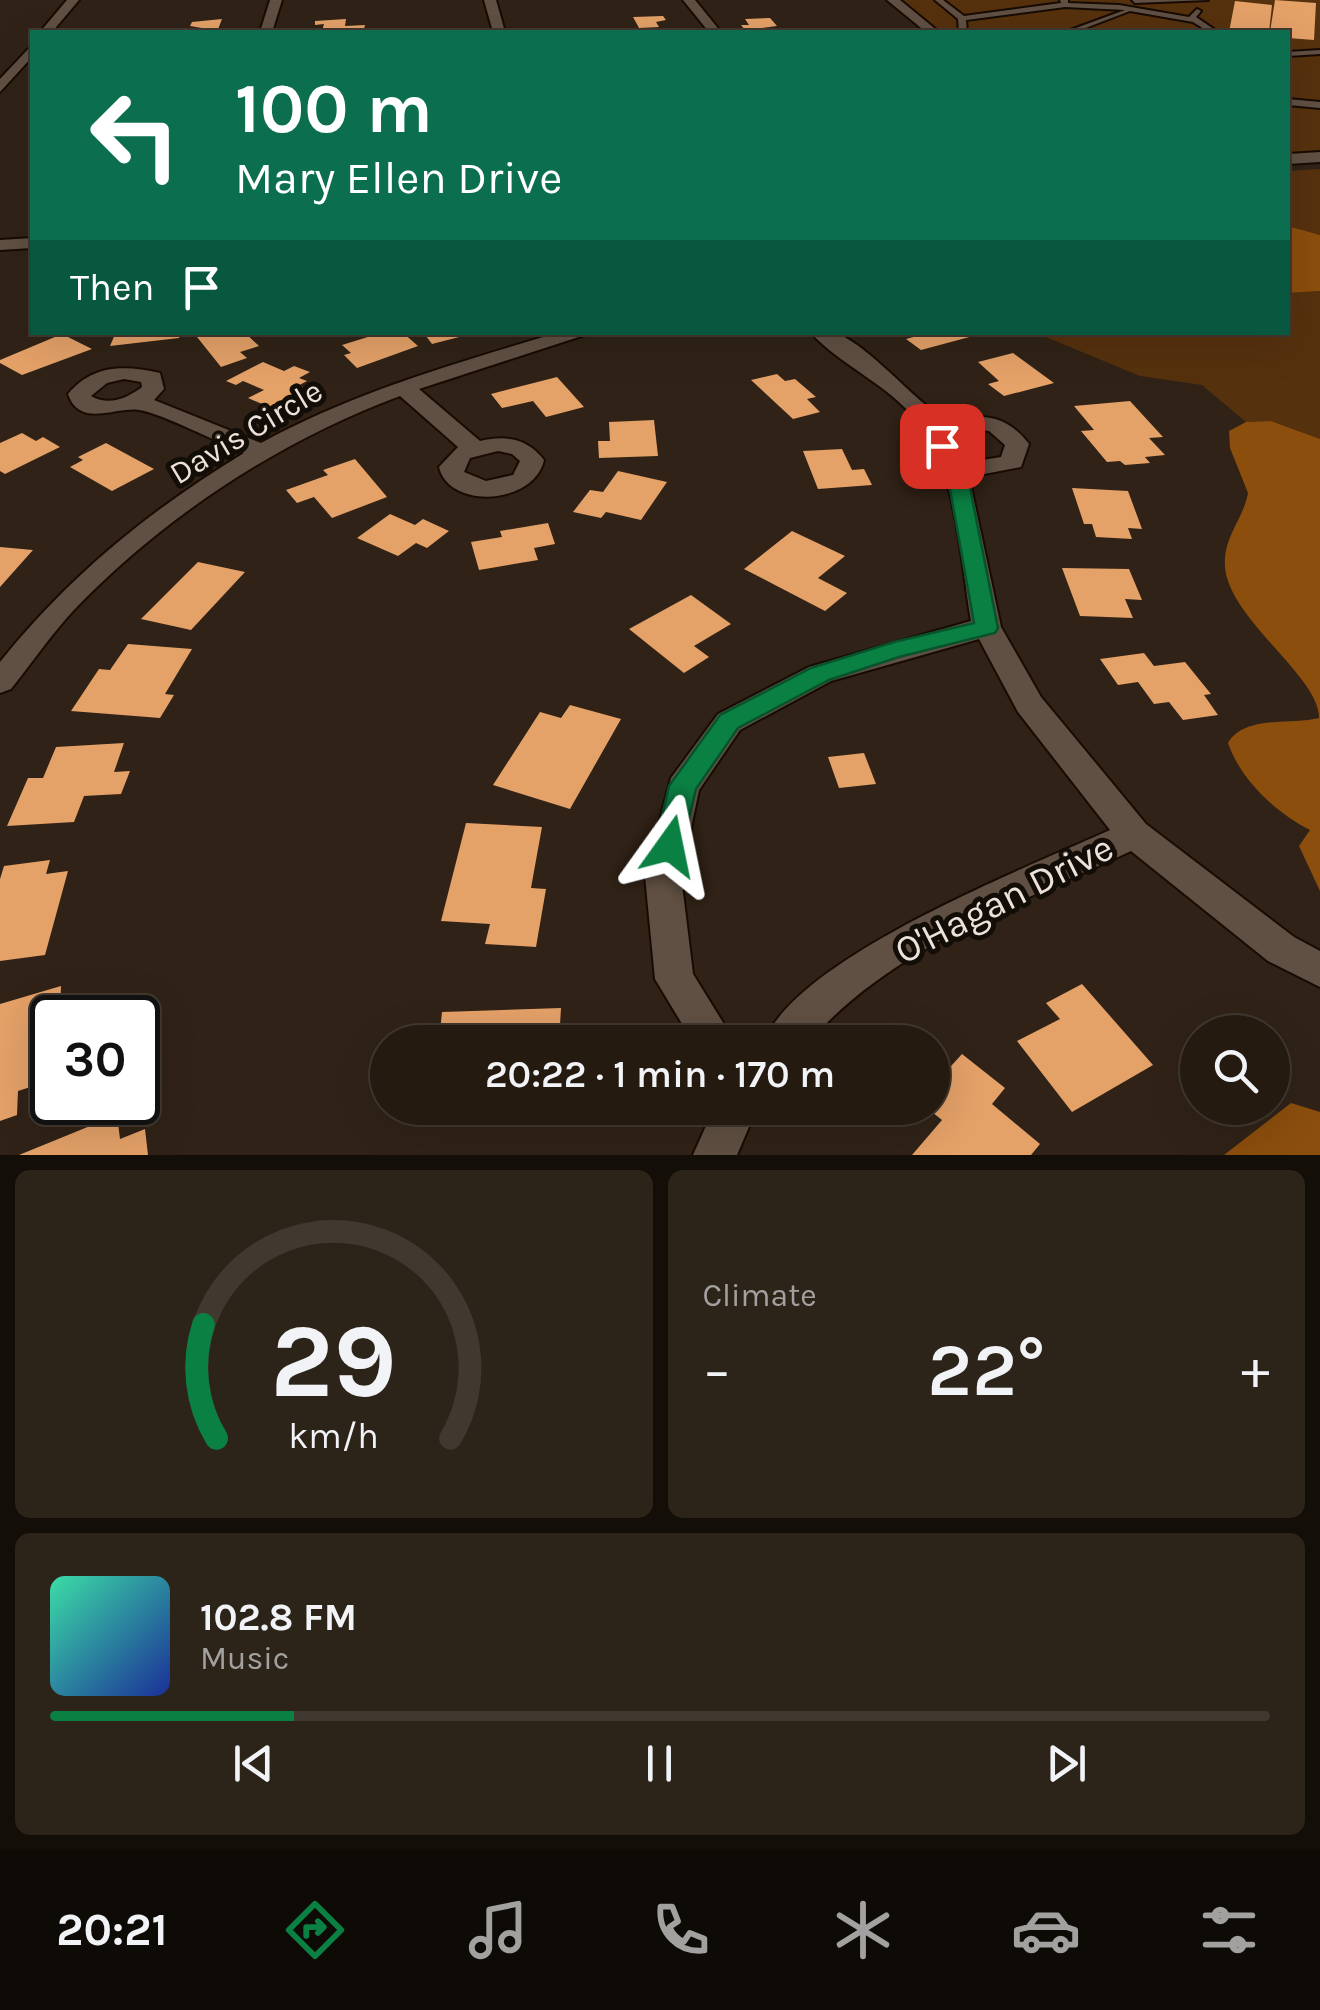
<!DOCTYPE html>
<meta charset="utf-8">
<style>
body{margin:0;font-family:Karla,sans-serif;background:#2c2319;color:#f1f3f6;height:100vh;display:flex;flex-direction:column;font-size:38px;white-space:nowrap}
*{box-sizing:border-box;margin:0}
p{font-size:32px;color:#a3a19f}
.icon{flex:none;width:55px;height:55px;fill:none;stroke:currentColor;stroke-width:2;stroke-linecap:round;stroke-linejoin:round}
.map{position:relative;height:1155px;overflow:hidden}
.details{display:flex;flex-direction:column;gap:15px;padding:15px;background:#140e09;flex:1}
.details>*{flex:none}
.banner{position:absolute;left:30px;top:30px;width:1260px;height:305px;border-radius:0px;box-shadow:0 10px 40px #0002,0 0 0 2px #413830;background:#0b6e4f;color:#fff;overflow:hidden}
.tools{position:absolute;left:1180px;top:1015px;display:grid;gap:20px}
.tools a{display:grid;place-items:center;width:110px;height:110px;border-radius:50%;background:#241a10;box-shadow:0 10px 40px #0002,0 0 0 2px #413830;font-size:50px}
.speed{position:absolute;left:30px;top:995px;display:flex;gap:20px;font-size:50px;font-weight:700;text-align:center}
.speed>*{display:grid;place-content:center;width:130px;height:130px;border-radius:50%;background:#241a10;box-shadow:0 10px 40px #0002,0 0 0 2px #413830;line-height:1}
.speed .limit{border:5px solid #111;border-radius:15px;background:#fff;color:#111}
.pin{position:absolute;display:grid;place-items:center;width:85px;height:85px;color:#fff;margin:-42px;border-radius:20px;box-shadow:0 5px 15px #0006}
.me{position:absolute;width:110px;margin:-55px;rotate:12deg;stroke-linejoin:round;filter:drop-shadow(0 0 8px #0008)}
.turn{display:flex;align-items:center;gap:35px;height:210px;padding:0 40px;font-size:45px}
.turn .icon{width:130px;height:130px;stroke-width:2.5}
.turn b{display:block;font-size:70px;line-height:85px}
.then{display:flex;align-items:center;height:95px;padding:0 40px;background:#0003;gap:20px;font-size:38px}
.big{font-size:75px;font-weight:600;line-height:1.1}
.details .card{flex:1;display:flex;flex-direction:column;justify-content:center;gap:15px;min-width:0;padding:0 35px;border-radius:15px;background:#2c2319}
.details .dial{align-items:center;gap:0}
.dial svg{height:260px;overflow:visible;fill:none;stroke:#413830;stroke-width:7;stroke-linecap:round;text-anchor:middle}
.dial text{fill:#f1f3f6;stroke:none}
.song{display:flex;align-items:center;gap:30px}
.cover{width:120px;height:120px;border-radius:15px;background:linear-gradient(135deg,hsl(160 70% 55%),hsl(230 70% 35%))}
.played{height:10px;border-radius:5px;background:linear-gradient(90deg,#0b8043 20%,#413830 20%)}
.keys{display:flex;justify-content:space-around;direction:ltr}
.heat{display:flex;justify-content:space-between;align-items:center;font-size:55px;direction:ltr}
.details .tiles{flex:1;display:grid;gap:15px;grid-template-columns:1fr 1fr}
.card:last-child{grid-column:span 2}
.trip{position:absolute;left:370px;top:1025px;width:580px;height:100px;border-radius:50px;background:#241a10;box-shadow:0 10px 40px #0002,0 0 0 2px #413830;font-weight:600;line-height:100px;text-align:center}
.dock{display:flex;height:160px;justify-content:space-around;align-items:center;background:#0e0a06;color:#a3a19f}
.dock .icon{width:70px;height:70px}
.dock .active{color:#0b8043}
.dock b{font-size:45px;color:#f1f3f6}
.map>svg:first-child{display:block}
.green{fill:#56310e}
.water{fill:#8b4e0d}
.building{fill:#e4a168}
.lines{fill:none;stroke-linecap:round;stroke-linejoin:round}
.service-casing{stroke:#170b03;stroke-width:4}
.minor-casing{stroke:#170b03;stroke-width:4}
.service{fill:#605043;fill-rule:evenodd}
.minor{fill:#605043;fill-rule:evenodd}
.route{fill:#0b8043;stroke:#07532c;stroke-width:2.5}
.labels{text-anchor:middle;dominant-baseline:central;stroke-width:10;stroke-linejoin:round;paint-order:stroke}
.street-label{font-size:32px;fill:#ece2db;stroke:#130d08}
.near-street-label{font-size:38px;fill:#ece2db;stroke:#130d08}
</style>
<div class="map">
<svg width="1320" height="1155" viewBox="0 0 1320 1155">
<rect width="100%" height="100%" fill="#302216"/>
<path class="green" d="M 890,0 L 1320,0 L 1320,157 L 1288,160 L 1288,32 L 931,32 Z
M 1320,169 L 1320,235 L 1288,226 L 1288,171 Z
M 1320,291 L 1320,439 L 1271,421 L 1246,422 L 1202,385 L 1140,376 L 1036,333 L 1288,332 L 1288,293 Z"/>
<path class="water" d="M 1288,226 L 1320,235 L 1320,291 L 1288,293 Z
M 1271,421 L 1320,439 L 1320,891 L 1299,846 L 1310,830 C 1276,813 1240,779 1228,743 C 1244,715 1291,725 1319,718 C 1320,677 1229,619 1225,567 C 1223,537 1243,520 1248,493 L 1230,448 L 1229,431 L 1246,422 Z
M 1291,1103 L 1320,1112 L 1320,1155 L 1224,1155 Z"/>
<path class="building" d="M 1275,0 L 1316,3 L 1314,40 L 1288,38 L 1288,32 L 1270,32 Z
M 1235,1 L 1272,5 L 1269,32 L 1229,32 Z
M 663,16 L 666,20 L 656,22 L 659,27 L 639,28 L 633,17 Z
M 770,18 L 777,26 L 745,30 L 741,25 L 749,25 L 745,19 Z
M 222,19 L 217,32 L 200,32 L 202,28 L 190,26 L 192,22 Z
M 346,19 L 345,26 L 365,25 L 364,29 L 322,31 L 324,24 L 315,25 L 315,21 Z
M 116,332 L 181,332 L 179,338 L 110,346 Z
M 210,332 L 244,332 L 259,346 L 240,352 L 247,358 L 221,367 L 197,337 Z
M 384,332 L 402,332 L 418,346 L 357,368 L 344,355 L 351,353 L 342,345 Z
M 423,332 L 471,332 L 471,334 L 432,344 Z
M 911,332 L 973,332 L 977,335 L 921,350 L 906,339 L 917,336 Z
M 62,334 L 92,349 L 22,375 L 0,363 L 0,360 Z
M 1013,353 L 1054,383 L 1004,396 L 988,384 L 999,381 L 978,362 Z
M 263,362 L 284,371 L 294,366 L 310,372 L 299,378 L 307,381 L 294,388 L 299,391 L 269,407 L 248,398 L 264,390 L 243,381 L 236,385 L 226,381 Z
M 777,374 L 785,381 L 795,379 L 816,397 L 807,399 L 820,412 L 793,419 L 751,380 Z
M 557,377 L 584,407 L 546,417 L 533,401 L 502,408 L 491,394 Z
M 1130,401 L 1163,437 L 1149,438 L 1165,455 L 1145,457 L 1150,463 L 1125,465 L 1120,461 L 1107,462 L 1081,431 L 1094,430 L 1074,406 Z
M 654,420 L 658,456 L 599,458 L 598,441 L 610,441 L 609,422 Z
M 22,433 L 36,441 L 43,437 L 60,447 L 5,474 L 0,471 L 0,443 Z
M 106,443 L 154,469 L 112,491 L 70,467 L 83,460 L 78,457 Z
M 842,449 L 852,470 L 864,469 L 872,485 L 818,489 L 803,451 Z
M 355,459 L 387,497 L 332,518 L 314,497 L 297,503 L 286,490 L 328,475 L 323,470 Z
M 618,471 L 667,482 L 641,520 L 606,512 L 601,518 L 573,512 L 590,490 L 603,492 Z
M 1072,488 L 1128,491 L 1142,529 L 1128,528 L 1132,539 L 1096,537 L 1092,524 L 1084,524 Z
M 390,514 L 415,525 L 423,519 L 449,531 L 427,548 L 416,543 L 398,556 L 357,538 Z
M 548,523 L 555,544 L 534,548 L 538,560 L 479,570 L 471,542 L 502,537 L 500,531 Z
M 792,531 L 845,556 L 818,578 L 847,593 L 825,611 L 744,569 Z
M 0,547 L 33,550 L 0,587 Z
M 198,562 L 245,572 L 191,630 L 141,619 Z
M 1062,568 L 1129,569 L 1142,600 L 1125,599 L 1133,618 L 1080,616 Z
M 691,595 L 731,624 L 694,646 L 709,657 L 684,673 L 629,629 Z
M 128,644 L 192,649 L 165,694 L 174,695 L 160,718 L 71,711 L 99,669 L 110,670 Z
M 1144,653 L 1154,666 L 1185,662 L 1211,694 L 1204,695 L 1218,715 L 1183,720 L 1169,702 L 1154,704 L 1138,682 L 1118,685 L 1100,659 Z
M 570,705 L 621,719 L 570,809 L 493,785 L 540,712 L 561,718 Z
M 124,743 L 114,772 L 130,771 L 121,794 L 84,796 L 74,822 L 7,826 L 28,778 L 43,778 L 56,747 Z
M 864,753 L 876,784 L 839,788 L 828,757 Z
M 466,823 L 542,827 L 531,888 L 546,889 L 536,947 L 485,944 L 490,924 L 441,921 Z
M 50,860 L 46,874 L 68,871 L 45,955 L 0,961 L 0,879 L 4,866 Z
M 1082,984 L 1153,1065 L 1072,1112 L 1017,1041 L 1060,1019 L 1046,1003 Z
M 61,986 L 60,1018 L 52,1018 L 52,1080 L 18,1091 L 17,1115 L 0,1121 L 0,1004 Z
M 561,1008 L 559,1042 L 439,1042 L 442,1012 Z
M 962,1054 L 1005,1088 L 992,1104 L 1040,1144 L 1031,1155 L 912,1155 L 942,1120 L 927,1108 L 932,1108 L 932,1087 Z
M 485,1108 L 557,1108 L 557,1121 L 484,1123 Z
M 117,1115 L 120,1139 L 145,1129 L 148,1155 L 19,1155 Z"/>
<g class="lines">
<defs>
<path id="service" d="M 935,0 L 943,0 L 964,16 L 1061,3 L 1060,0 L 1068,0 L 1068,3 L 1119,5 L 1189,17 L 1197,9 L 1201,11 L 1196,17 L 1218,32 L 1209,32 L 1193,22 L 1130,11 L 1075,32 L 1065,32 L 1125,10 L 1065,7 L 966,20 L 967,32 L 959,32 L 958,19 Z
M 1132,0 L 1208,0 L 1135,3 Z
M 1320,50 L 1320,54 L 1288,56 L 1288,52 Z
M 1288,99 L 1320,102 L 1320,108 L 1288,105 Z"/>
<path id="minor" d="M 67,0 L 79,0 L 52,32 L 40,32 Z
M 270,0 L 282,0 L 272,32 L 260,32 Z
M 484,0 L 496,0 L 505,32 L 493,32 Z
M 683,0 L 695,0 L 721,32 L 709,32 Z
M 887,0 L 900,0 L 939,32 L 926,32 Z
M 32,45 L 32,57 L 0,92 L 0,79 Z
M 1320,152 L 1320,162 L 1288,164 L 1288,154 Z
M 32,238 L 32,248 L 0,250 L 0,240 Z
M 560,332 L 594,332 L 419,389 L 480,441 C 506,435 527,438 544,460 C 534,505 449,510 439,467 L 458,447 L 400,396 C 277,442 163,517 72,612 C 50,636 31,664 11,689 L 0,693 L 0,662 C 69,576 150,510 244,453 C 219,443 161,413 139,410 C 117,406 80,429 68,394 C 93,364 125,365 160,373 L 164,389 L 154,400 L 261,443 C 356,391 457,363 560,332 ZM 124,379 L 141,382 L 142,387 C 126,399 109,406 91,396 L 107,383 ZM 498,451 L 512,454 L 520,461 L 513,475 L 486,481 L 464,472 L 470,458 Z
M 810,332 C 817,332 827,331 833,332 C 863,341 906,391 931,409 C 960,430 993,397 1029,444 L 1021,467 L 969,477 L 1001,627 L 1041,697 L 1146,824 L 1294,937 L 1320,951 L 1320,987 L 1268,961 L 1131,851 C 1021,903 890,948 809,1042 L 764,1042 C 797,957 1026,868 1110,830 L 1018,712 L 979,639 L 831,681 L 740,730 L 699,790 L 681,876 L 693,974 L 735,1042 L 693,1042 L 655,979 L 645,876 L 671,778 L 718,714 L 809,667 L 971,621 C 960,558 958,474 917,421 C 888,384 841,366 810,332 ZM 944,427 L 989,431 L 1005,445 L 1001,457 L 962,463 Z
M 714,1108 L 757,1108 L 737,1155 L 693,1155 Z"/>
</defs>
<use href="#service" class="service-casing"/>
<use href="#minor" class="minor-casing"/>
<use href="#service" class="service"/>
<use href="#minor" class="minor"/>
</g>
<path class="route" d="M 942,440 L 948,441 L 968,478 L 998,628 L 995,633 L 899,657 L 829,680 L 738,728 L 696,789 L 680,854 L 670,858 L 659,854 L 655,846 L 669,786 L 720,715 L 811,668 L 894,642 L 974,623 L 948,478 L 932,446 Z"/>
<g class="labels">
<g class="street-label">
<text transform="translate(246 432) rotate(-31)">Davis Circle</text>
</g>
<g class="near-street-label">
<text transform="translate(1004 899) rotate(-27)">O'Hagan Drive</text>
</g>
</g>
</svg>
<div class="tools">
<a><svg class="icon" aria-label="search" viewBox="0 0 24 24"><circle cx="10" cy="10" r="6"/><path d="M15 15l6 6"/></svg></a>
</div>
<div class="speed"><div class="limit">30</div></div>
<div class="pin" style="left:942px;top:446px;background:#d93025"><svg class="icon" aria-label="arrive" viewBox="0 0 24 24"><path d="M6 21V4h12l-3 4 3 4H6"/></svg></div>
<svg class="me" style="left:670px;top:846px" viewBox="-20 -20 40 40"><path d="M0-17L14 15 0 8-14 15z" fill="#0b8043" stroke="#fff" stroke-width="4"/></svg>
<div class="trip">20:22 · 1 min · 170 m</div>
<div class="banner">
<div class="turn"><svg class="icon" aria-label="left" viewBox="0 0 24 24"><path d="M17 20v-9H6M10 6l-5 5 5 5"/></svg><div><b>100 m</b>Mary Ellen Drive</div></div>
<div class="then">Then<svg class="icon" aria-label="arrive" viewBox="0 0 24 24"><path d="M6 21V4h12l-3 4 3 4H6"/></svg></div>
</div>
</div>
<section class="details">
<div class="tiles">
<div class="card dial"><svg viewBox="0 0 100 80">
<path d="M14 69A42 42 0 1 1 86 69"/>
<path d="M14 69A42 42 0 0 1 10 34" stroke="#0b8043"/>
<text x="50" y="56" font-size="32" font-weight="700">29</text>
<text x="50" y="72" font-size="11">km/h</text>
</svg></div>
<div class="card"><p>Climate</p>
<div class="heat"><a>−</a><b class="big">22°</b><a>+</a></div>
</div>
<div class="card">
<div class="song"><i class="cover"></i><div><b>102.8 FM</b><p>Music</p></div></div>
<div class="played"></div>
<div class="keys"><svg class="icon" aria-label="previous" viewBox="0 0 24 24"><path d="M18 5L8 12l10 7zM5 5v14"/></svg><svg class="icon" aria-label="pause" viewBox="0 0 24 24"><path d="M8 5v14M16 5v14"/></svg><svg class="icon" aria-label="next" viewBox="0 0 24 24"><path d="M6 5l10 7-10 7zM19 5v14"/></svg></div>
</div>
</div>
</section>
<nav class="dock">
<b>20:21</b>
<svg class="icon active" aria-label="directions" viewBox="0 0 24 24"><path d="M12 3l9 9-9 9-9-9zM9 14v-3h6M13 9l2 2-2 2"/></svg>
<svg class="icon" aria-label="music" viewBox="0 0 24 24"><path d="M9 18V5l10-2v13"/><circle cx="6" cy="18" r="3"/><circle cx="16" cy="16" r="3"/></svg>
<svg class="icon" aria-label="phone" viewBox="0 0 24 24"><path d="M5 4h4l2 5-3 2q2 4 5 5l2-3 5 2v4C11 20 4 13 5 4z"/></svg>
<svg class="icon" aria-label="climate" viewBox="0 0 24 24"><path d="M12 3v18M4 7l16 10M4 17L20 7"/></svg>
<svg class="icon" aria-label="car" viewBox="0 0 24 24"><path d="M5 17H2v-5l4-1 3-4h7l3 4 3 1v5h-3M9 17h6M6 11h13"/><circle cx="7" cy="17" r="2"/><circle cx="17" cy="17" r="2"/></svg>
<svg class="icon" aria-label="filters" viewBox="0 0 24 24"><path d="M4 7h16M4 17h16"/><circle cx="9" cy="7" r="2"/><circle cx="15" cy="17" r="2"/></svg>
</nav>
